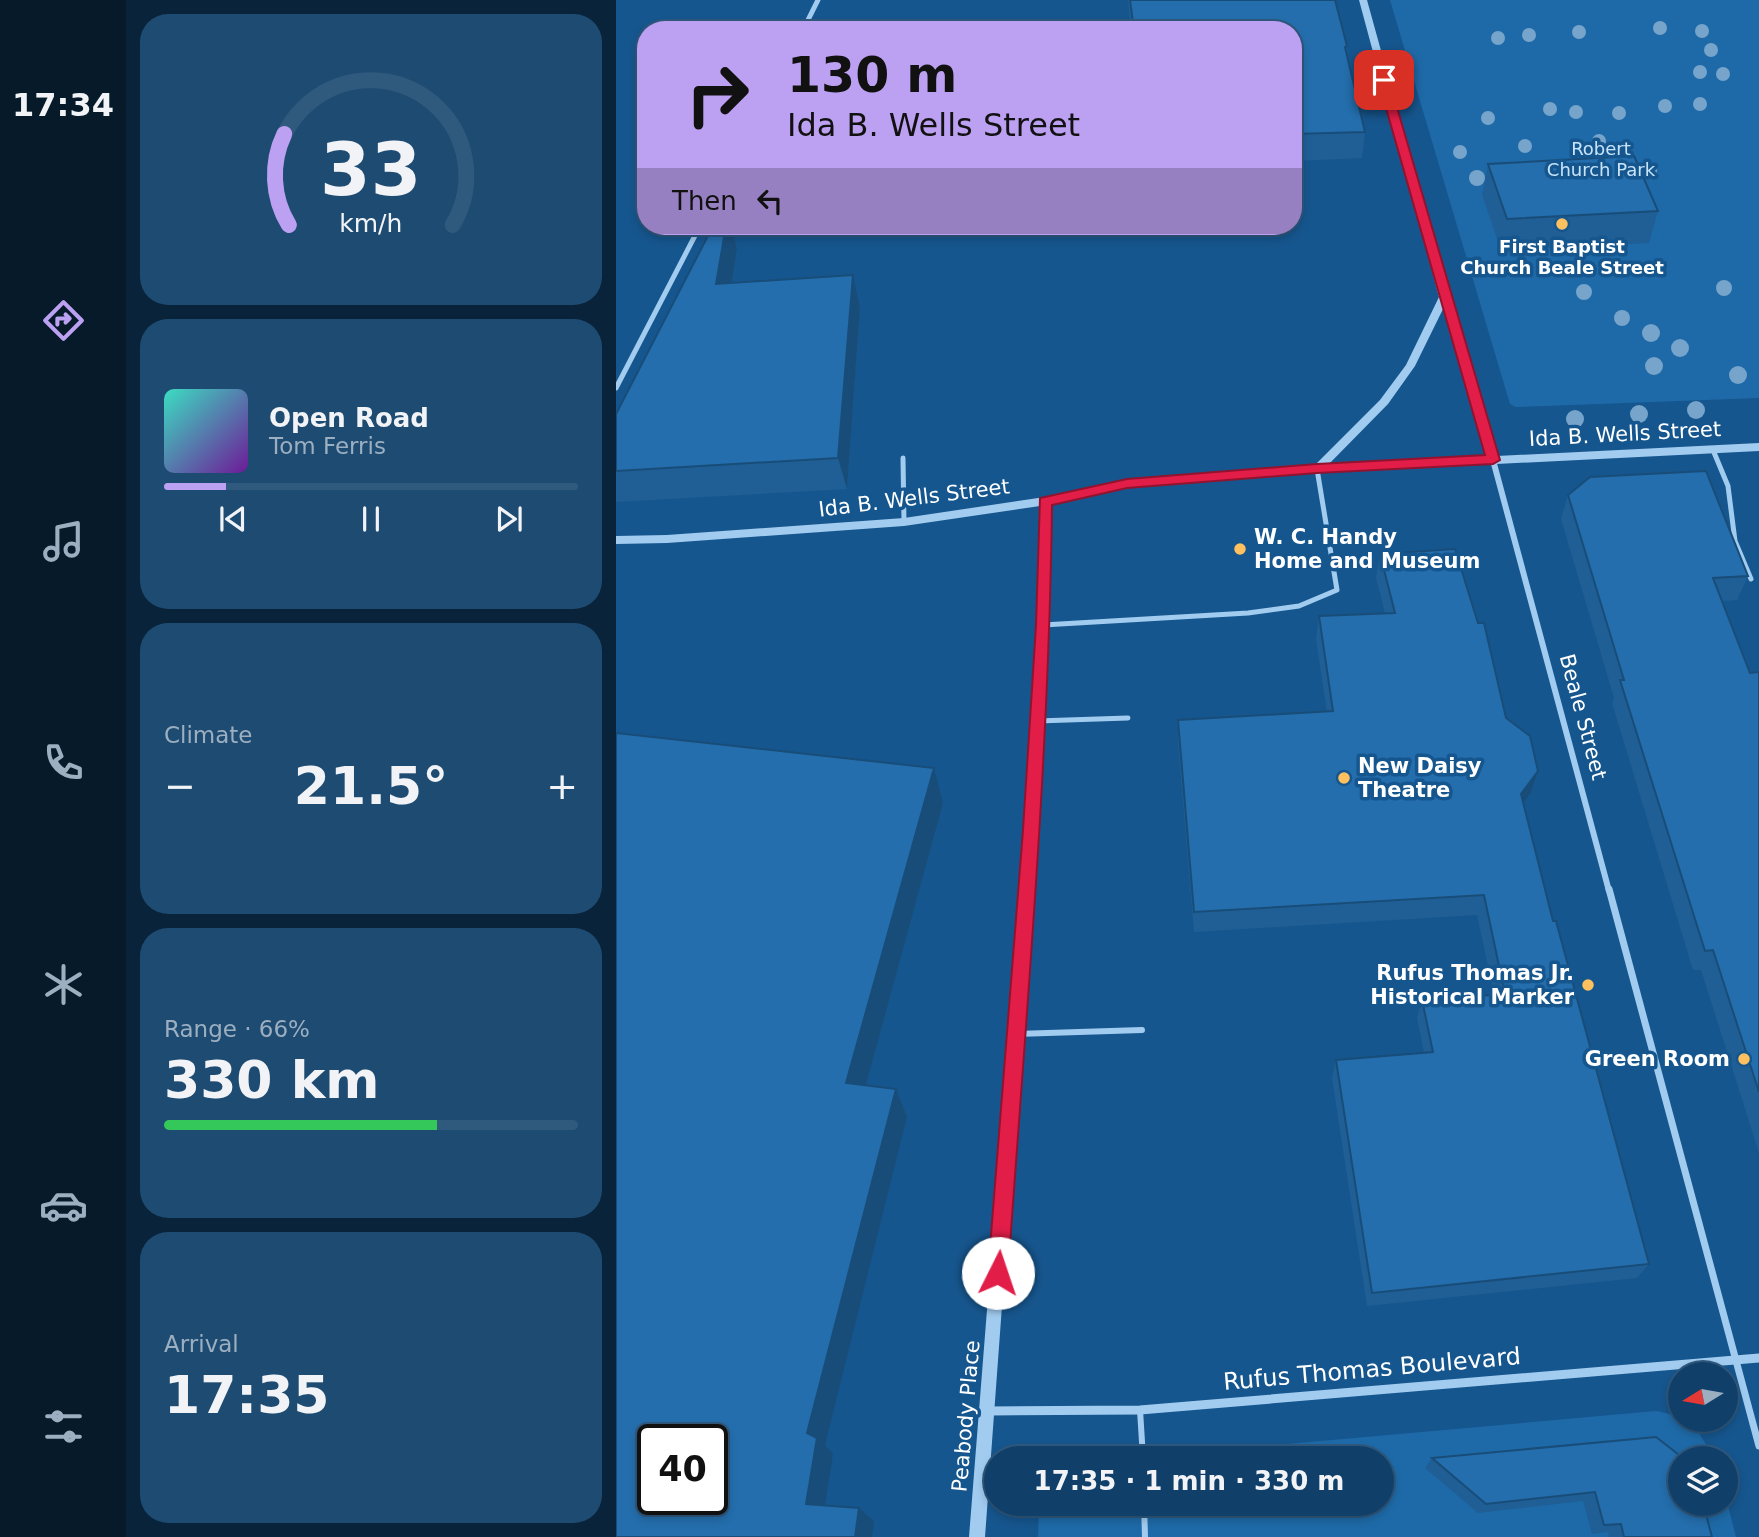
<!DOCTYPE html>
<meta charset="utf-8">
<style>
body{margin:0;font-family:"DejaVu Sans",sans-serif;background:#1e4b72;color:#f1f3f6;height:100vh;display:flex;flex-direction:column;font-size:26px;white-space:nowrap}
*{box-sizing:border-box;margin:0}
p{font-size:23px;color:#9cafc1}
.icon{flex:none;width:38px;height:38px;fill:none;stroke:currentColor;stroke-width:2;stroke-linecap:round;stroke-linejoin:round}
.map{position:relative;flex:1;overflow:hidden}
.sheet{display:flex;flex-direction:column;gap:14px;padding:14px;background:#09233a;width:490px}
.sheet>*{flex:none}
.banner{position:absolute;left:21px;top:21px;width:665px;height:214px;border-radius:28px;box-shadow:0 4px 10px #0003,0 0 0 2px #30597e;background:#bca0f2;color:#111;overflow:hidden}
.needle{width:46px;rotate:259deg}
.fabs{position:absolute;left:1052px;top:1362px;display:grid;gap:14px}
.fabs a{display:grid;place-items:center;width:70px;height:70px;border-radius:50%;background:#10406a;box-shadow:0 4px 10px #0003,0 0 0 2px #30597e;font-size:35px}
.speed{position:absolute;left:21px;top:1424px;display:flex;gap:14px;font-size:35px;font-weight:700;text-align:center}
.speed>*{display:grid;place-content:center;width:91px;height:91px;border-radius:50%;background:#10406a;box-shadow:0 4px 10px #0003,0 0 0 2px #30597e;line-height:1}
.speed .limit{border:4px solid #111;border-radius:10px;background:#fff;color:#111}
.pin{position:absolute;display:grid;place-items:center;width:60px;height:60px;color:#fff;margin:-30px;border-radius:14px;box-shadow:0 4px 10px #0006}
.me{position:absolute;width:77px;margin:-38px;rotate:4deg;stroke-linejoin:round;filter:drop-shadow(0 0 5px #0008)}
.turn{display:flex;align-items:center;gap:24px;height:147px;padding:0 35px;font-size:32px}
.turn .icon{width:91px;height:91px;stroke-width:2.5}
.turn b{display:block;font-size:49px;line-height:60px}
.then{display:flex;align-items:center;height:66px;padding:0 35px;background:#0003;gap:14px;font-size:26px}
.big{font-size:52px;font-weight:700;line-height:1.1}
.sheet .tile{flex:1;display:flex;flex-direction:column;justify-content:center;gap:10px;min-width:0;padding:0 24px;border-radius:28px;background:#1e4b72}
.sheet .dial{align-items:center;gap:0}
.dial svg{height:182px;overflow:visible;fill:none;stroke:#30597e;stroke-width:7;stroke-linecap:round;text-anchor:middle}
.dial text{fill:#f1f3f6;stroke:none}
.song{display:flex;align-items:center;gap:21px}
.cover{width:84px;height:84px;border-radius:10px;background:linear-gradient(135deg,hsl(170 70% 55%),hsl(280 70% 35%))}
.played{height:7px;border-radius:4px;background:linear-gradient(90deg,#bca0f2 15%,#30597e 15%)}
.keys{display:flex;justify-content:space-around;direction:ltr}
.heat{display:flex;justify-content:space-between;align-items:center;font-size:38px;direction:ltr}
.charge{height:10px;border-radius:5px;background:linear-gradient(90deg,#34c759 66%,#30597e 0)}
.trip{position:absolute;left:368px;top:1446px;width:410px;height:70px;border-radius:35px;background:#10406a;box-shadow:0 4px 10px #0003,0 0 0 2px #30597e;font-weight:700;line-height:70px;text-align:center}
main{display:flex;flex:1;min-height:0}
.menu{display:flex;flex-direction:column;width:126px;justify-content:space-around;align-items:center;background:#061a2a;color:#9cafc1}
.menu .icon{width:49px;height:49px}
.menu .on{color:#bca0f2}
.menu b{font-size:32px;color:#f1f3f6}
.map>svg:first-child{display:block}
.green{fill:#1e6aa8}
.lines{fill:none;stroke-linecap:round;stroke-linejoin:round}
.service-far1{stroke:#a1ccf0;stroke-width:5}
.service{stroke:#a1ccf0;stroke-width:6}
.pedestrian-far1{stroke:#a1ccf0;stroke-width:6}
.pedestrian{stroke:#a1ccf0;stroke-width:7}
.minor-far1{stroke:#a1ccf0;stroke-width:5}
.minor{stroke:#a1ccf0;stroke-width:9}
.tertiary{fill:#a1ccf0;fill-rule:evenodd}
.tree{fill:#77a4ca}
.wall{fill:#1f5f95}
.shaded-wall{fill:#194d79}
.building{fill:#246ead;stroke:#194d79;stroke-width:2;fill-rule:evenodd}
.route{fill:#e11d48;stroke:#92132f;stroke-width:2}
.poi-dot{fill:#ffc160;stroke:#16568e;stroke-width:2.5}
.labels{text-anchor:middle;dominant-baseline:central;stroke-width:7;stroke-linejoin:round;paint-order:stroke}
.far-park-label{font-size:18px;fill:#c7e4fb;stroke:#16568e}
.far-poi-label{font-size:18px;font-weight:bold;fill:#fff;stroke:#16568e}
.street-label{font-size:21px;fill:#fff;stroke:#16568e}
.poi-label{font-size:21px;font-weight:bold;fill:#fff;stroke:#16568e;text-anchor:start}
.near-street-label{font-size:24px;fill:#fff;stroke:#16568e}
</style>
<main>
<nav class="menu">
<b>17:34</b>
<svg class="icon on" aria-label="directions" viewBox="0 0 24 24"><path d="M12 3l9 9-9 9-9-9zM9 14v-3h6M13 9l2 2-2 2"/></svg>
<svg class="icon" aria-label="music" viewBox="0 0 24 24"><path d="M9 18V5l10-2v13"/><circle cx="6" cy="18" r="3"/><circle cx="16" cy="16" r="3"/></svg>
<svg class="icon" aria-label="phone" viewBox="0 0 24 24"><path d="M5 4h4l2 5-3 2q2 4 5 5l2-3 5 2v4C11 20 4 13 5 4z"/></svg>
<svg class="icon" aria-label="climate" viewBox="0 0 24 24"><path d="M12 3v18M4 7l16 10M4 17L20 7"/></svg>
<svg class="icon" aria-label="car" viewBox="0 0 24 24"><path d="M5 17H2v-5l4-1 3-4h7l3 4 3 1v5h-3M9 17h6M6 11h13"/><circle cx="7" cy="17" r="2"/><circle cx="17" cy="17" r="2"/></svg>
<svg class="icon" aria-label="filters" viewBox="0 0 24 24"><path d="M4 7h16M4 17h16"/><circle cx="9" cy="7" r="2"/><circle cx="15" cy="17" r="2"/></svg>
</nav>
<section class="sheet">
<div class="tile dial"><svg viewBox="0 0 100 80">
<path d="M14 69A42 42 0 1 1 86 69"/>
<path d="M14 69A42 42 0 0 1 12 29" stroke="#bca0f2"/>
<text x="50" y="56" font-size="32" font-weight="700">33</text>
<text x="50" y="72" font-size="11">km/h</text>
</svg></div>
<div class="tile">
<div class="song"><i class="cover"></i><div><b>Open Road</b><p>Tom Ferris</p></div></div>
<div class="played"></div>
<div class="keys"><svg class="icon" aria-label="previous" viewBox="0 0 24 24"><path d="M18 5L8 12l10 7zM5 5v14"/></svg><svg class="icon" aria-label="pause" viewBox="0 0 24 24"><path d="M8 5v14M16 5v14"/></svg><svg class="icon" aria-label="next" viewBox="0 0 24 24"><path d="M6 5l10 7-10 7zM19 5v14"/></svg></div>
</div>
<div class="tile"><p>Climate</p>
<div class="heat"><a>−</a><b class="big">21.5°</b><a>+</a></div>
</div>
<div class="tile"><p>Range · 66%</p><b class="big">330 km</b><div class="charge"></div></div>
<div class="tile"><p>Arrival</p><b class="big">17:35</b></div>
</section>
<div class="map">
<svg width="1143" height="1537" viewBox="0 0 1143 1537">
<rect width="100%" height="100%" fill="#16568e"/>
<path class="green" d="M 774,0 L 1143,0 L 1143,398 L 900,407 L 894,404 Z
M 1040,1411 C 1051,1412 1065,1419 1069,1419 L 1083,1433 L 1098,1458 L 1064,1458 L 1064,1503 L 1110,1503 L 1110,1498 L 1120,1537 L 422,1537 L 423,1512 L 426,1503 L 765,1503 L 765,1458 L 515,1458 Z"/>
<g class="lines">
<path class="service-far1" d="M 1097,450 L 1112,486 L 1119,541 L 1135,579
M 287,458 L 288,522
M 427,625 L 632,613 L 683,606 L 721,590 L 701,469
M 421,721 L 512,718"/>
<path class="service" d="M 400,1034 L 526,1030
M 524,1410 L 527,1458
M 528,1503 L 529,1537"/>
<path class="pedestrian-far1" d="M 877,460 L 993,891"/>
<path class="pedestrian" d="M 993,889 L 1143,1446"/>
<path class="minor-far1" d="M 187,30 L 202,0
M 0,388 L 84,226"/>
<path class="minor" d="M 372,1411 L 524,1410 L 1143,1358"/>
<path class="tertiary" d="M 743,0 L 751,0 L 833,297 L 881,456 L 1143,443 L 1143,451 L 701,473 L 511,488 L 434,504 L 433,625 L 421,830 L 369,1537 L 353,1537 L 409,830 L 421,625 L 424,506 L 288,526 L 51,543 L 0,544 L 0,536 L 51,535 L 288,518 L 429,497 L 511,480 L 698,466 L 764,400 L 790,365 L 823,297 ZM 827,309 L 871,457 L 712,465 L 772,404 L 799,366 Z"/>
</g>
<g class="tree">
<circle cx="1044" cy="28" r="7"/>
<circle cx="1086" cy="31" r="7"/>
<circle cx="963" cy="32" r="7"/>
<circle cx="913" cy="35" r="7"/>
<circle cx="882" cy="38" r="7"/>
<circle cx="1095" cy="50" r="7"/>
<circle cx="1084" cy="72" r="7"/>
<circle cx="1107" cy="74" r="7"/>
<circle cx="1084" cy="104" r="7"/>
<circle cx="1049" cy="106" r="7"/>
<circle cx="934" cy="109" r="7"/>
<circle cx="960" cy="112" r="7"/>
<circle cx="1003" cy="113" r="7"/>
<circle cx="872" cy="118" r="7"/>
<circle cx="983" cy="141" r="7"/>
<circle cx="909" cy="146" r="7"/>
<circle cx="844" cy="152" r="7"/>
<circle cx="1033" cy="171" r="8"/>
<circle cx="861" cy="178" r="8"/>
<circle cx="1108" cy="288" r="8"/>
<circle cx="968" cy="292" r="8"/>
<circle cx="1006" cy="318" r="8"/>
<circle cx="1035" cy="333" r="9"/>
<circle cx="1064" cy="348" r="9"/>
<circle cx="1038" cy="366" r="9"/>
<circle cx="1122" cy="375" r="9"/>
<circle cx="1080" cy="410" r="9"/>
<circle cx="1023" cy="414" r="9"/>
<circle cx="959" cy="419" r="9"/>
</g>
<path class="wall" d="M 512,0 L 719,0 L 731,46 L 730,54 L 749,132 L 746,158 L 677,161 L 677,30 L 515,30 Z
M 872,164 L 1042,211 L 1033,243 L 885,250 L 866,195 Z
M 97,226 L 115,226 L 121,249 L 115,283 L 237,275 L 244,307 L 231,489 L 0,502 L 0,414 Z
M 952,495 L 1132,576 L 1121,600 L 1106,601 L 1134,673 L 1143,672 L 1143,1153 L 1085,970 L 1077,970 L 996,703 L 998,698 L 945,519 Z
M 764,554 L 890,718 L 922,771 L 915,793 L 907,803 L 937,921 L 1033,1264 L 1021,1278 L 751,1306 L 716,1078 L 720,1060 L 808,1053 L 801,1018 L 806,1000 L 878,994 L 861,915 L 578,932 L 562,742 L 562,720 L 711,712 L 700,639 L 703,616 L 769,613 L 760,578 Z
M 1040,1437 L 1096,1537 L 993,1537 L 992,1532 L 976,1534 L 967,1501 L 862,1513 L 809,1468 L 816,1458 Z"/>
<path class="shaded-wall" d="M 110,226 L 115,226 L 121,249 L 110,316 L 100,284 Z
M 237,275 L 244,307 L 231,489 L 222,458 Z
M 318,768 L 327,803 L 243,1110 L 230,1083 Z
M 922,771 L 915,793 L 898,815 L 905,794 Z
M 280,1089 L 291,1117 L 209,1445 L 217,1454 L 207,1518 L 190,1504 L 191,1433 Z
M 243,1508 L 258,1521 L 256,1537 L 239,1537 Z"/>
<path class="building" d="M 514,0 L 719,0 L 731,46 L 729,47 L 749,132 L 677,134 L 677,30 L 518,30 Z
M 1018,156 L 1042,211 L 891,219 L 872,164 Z
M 97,226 L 110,226 L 100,284 L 237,275 L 222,458 L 0,471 L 0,414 Z
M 1090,471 L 1132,576 L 1097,578 L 1134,673 L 1143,672 L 1143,1092 L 1097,950 L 1089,951 L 1004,680 L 1008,680 L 952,495 L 974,477 Z
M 839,549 L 862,623 L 868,623 L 890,718 L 914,736 L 922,771 L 905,794 L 937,921 L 940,921 L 1033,1264 L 756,1293 L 720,1060 L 817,1052 L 806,1000 L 889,994 L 868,895 L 578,912 L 562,720 L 717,711 L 703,616 L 779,613 L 764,554 Z
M 0,733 L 318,768 L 230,1083 L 280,1089 L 191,1433 L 201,1438 L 190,1504 L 243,1508 L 239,1537 L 0,1537 ZM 37,1440 L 96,1440 L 96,1500 L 37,1500 Z
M 1040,1437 L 1067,1458 L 1064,1458 L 1064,1503 L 1087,1503 L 1096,1537 L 1008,1537 L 1005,1524 L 988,1525 L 979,1492 L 870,1504 L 816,1458 Z"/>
<path class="route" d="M 768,77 L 773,80 L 884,460 L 877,464 L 701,473 L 511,488 L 436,505 C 433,761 410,1017 392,1273 L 389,1280 L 382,1283 L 375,1280 L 372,1273 L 407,830 L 420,625 L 424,498 L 511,479 L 701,464 L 869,455 L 762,80 Z"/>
<g class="poi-dot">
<circle cx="946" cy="224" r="7"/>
<circle cx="624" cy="549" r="7"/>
<circle cx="728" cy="778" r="7"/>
<circle cx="972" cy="985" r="7"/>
<circle cx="1128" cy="1059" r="7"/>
</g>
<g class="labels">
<g class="far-park-label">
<text x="985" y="148">Robert<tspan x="985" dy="21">Church Park</tspan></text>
</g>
<g class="far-poi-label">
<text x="946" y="246">First Baptist<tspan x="946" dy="21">Church Beale Street</tspan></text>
</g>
<g class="street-label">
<text transform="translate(1009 434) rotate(-3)">Ida B. Wells Street</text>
<text transform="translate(298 498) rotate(-7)">Ida B. Wells Street</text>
<text transform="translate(967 717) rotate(75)">Beale Street</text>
<text transform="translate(350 1416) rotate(-85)">Peabody Place</text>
</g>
<g class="poi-label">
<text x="638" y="537">W. C. Handy<tspan x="638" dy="24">Home and Museum</tspan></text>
<text x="742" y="766">New Daisy<tspan x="742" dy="24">Theatre</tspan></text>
<text x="958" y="973" text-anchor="end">Rufus Thomas Jr.<tspan x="958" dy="24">Historical Marker</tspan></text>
<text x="1114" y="1059" text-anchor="end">Green Room</text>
</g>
<g class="near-street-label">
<text transform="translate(756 1369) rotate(-5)">Rufus Thomas Boulevard</text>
</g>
</g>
</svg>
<div class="fabs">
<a><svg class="needle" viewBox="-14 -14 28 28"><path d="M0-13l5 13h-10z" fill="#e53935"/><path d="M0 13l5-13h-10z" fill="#9cafc1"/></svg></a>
<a><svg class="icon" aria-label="layers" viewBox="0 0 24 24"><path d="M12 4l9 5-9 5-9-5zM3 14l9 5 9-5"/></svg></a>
</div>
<div class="speed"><div class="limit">40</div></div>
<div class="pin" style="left:768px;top:80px;background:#d93025"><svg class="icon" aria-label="arrive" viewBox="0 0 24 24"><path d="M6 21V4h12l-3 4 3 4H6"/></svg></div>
<svg class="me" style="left:382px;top:1273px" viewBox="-20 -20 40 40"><circle r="19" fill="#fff"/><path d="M0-13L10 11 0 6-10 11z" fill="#e11d48"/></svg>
<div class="trip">17:35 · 1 min · 330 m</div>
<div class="banner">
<div class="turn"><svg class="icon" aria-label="right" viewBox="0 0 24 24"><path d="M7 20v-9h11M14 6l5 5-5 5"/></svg><div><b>130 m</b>Ida B. Wells Street</div></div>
<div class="then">Then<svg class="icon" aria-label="left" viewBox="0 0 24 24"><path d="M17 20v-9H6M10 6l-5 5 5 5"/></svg></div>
</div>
</div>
</main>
